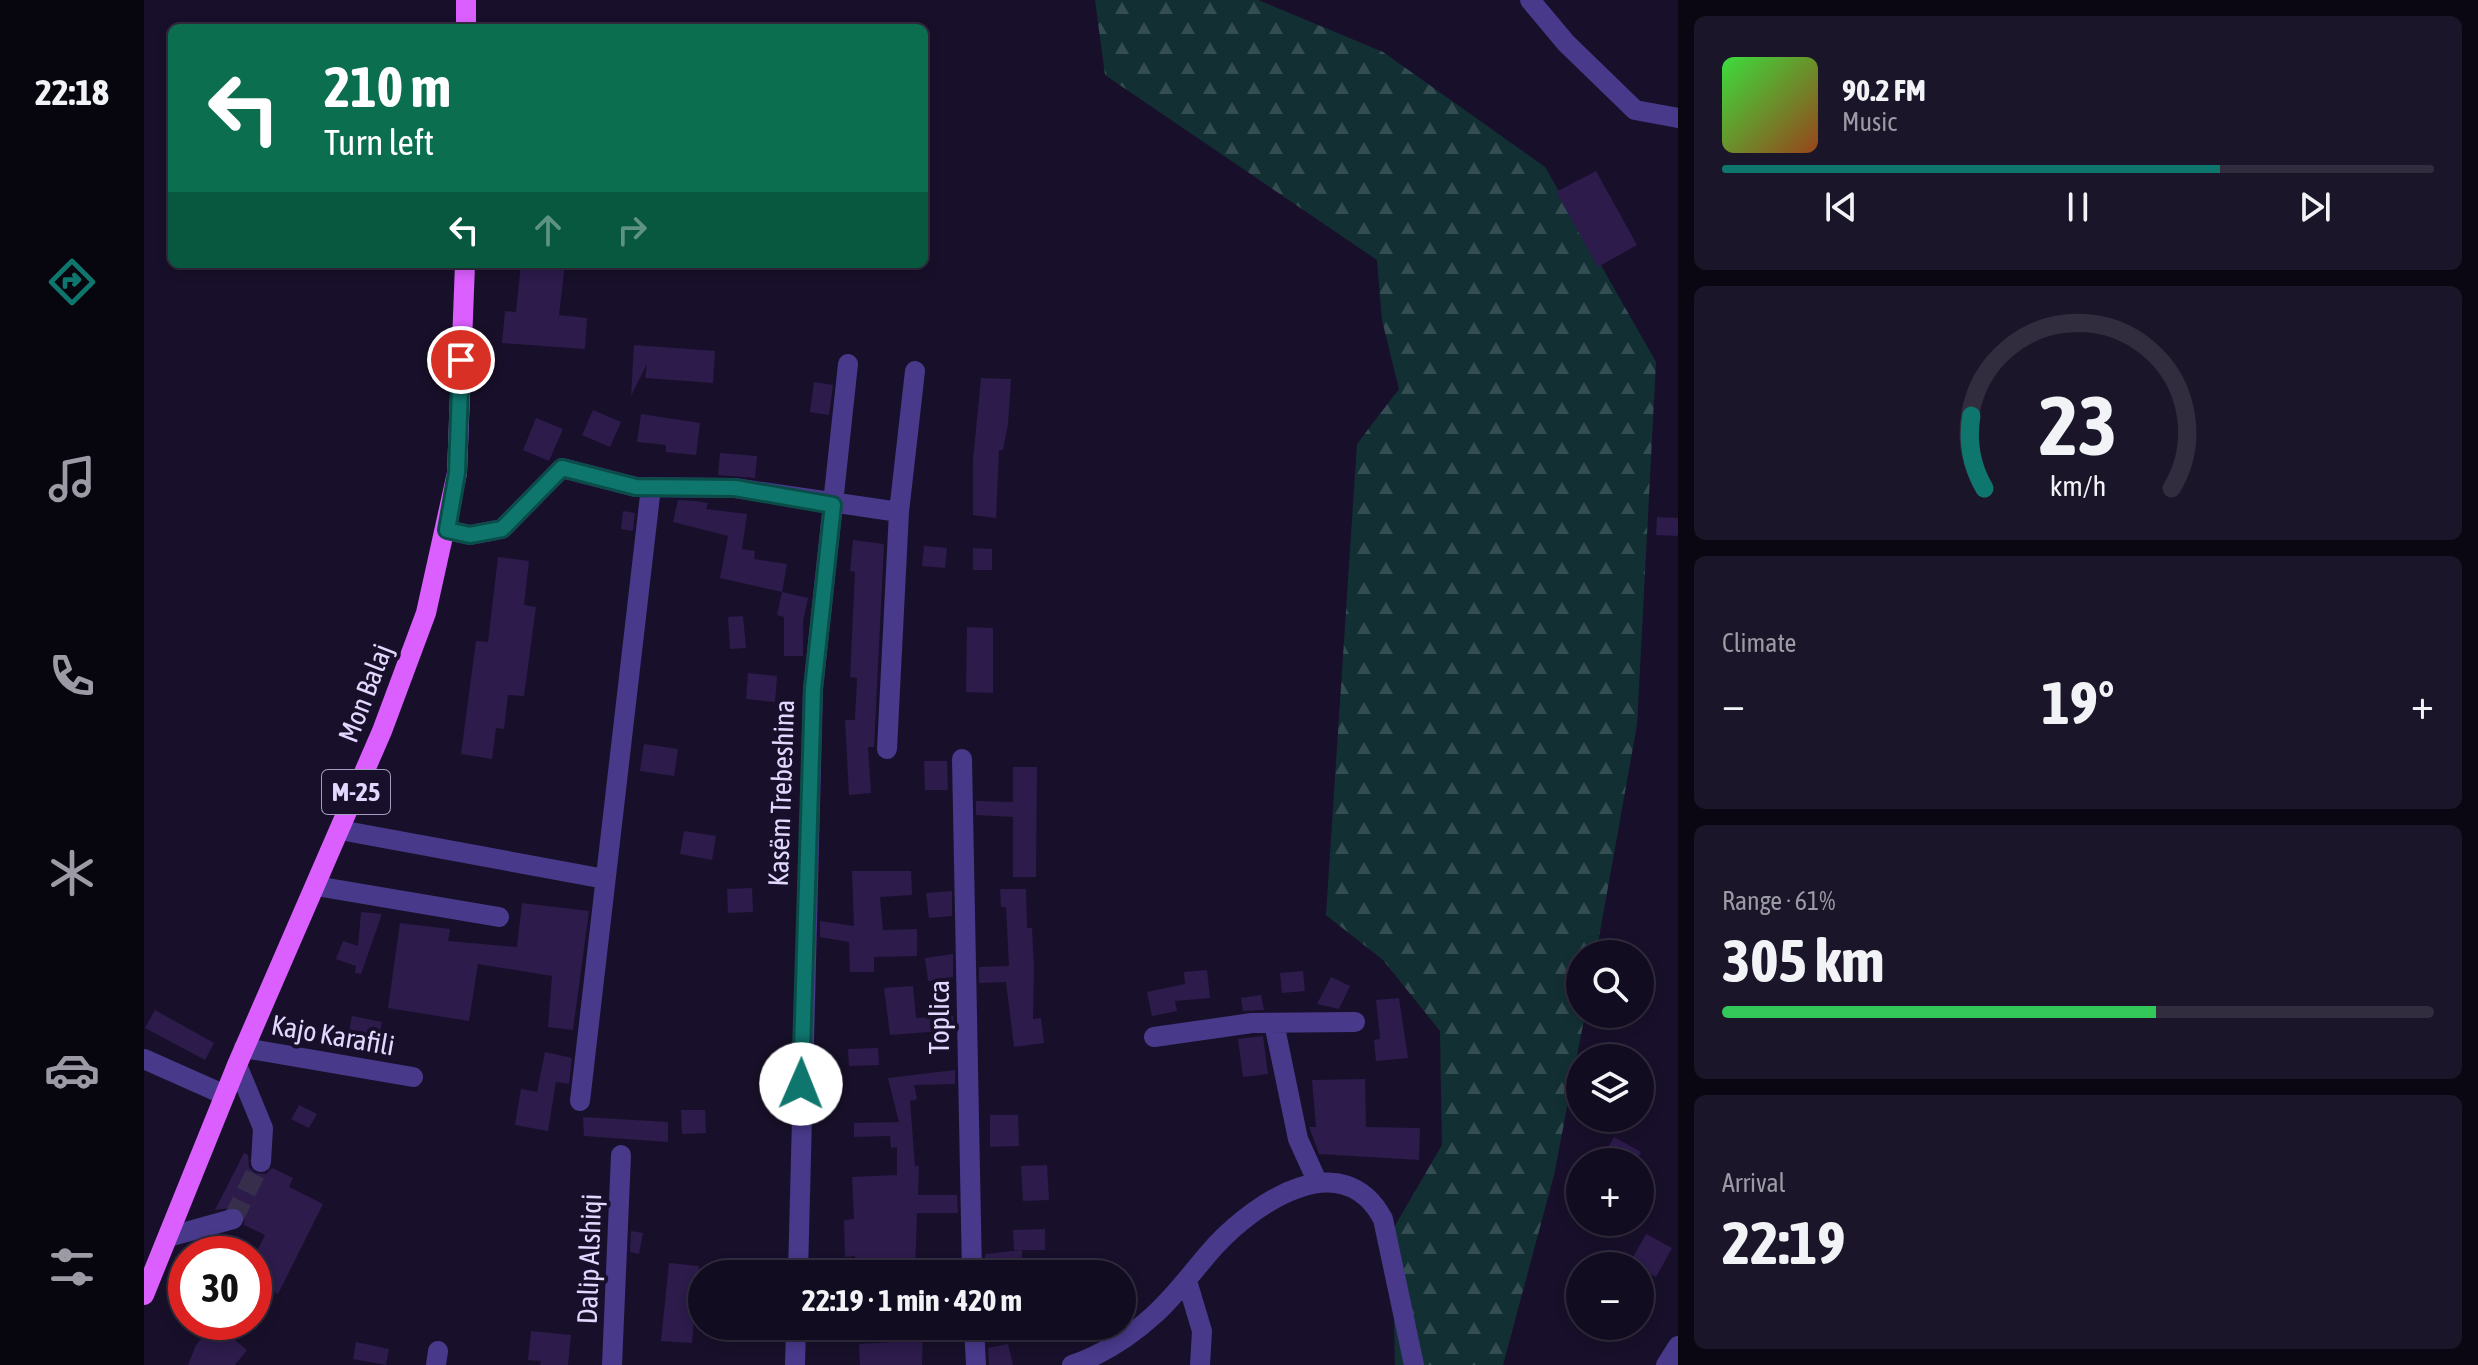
<!DOCTYPE html>
<meta charset="utf-8">
<style>
body{margin:0;font-family:"Asap Condensed",sans-serif;background:#1b1529;color:#f1f3f6;height:100vh;display:flex;flex-direction:column;font-size:30px;white-space:nowrap}
*{box-sizing:border-box;margin:0}
p{font-size:26px;color:#9c9ba5}
.icon{flex:none;width:44px;height:44px;fill:none;stroke:currentColor;stroke-width:2;stroke-linecap:round;stroke-linejoin:round}
.map{position:relative;flex:1;overflow:hidden}
.drawer{display:flex;flex-direction:column;gap:16px;padding:16px;background:#0a0712;width:800px}
.drawer>*{flex:none}
.top-card{position:absolute;left:24px;top:24px;width:760px;height:244px;border-radius:12px;box-shadow:0 4px 12px #0003,0 0 0 2px #312c3e;background:#0b6e4f;color:#fff;overflow:hidden}
.controls{position:absolute;left:1422px;top:940px;display:grid;gap:16px}
.controls a{display:grid;place-items:center;width:88px;height:88px;border-radius:50%;background:#120c20;box-shadow:0 4px 12px #0003,0 0 0 2px #312c3e;font-size:40px}
.speed{position:absolute;left:24px;top:1236px;display:flex;gap:16px;font-size:40px;font-weight:700;text-align:center}
.speed>*{display:grid;place-content:center;width:104px;height:104px;border-radius:50%;background:#120c20;box-shadow:0 4px 12px #0003,0 0 0 2px #312c3e;line-height:1}
.speed .limit{border:12px solid #d22;background:#fff;color:#111}
.pin{position:absolute;display:grid;place-items:center;width:68px;height:68px;color:#fff;margin:-34px;border:4px solid #fff;border-radius:50%;box-shadow:0 2px 8px #0007}
.me{position:absolute;width:88px;margin:-44px;rotate:1deg;stroke-linejoin:round;filter:drop-shadow(0 0 6px #0008)}
.turn{display:flex;align-items:center;gap:28px;height:168px;padding:0 24px;font-size:36px}
.turn .icon{width:104px;height:104px;stroke-width:2.5}
.turn b{display:block;font-size:56px;line-height:68px}
.lanes{display:flex;align-items:center;height:76px;padding:0 24px;background:#0003;justify-content:center;gap:40px;direction:ltr}
.lanes .off{opacity:.35}
.big{font-size:60px;font-weight:700;line-height:1.1}
.drawer .widget{flex:1;display:flex;flex-direction:column;justify-content:center;gap:12px;min-width:0;padding:0 28px;border-radius:12px;background:#1b1529}
.drawer .dial{align-items:center;gap:0}
.dial svg{height:208px;overflow:visible;fill:none;stroke:#312c3e;stroke-width:7;stroke-linecap:round;text-anchor:middle}
.dial text{fill:#f1f3f6;stroke:none}
.song{display:flex;align-items:center;gap:24px}
.cover{width:96px;height:96px;border-radius:12px;background:linear-gradient(135deg,hsl(120 70% 55%),hsl(20 70% 35%))}
.played{height:8px;border-radius:4px;background:linear-gradient(90deg,#0f766e 70%,#312c3e 70%)}
.keys{display:flex;justify-content:space-around;direction:ltr}
.heat{display:flex;justify-content:space-between;align-items:center;font-size:44px;direction:ltr}
.charge{height:12px;border-radius:6px;background:linear-gradient(90deg,#34c759 61%,#312c3e 0)}
.trip{position:absolute;left:544px;top:1260px;width:448px;height:80px;border-radius:40px;background:#120c20;box-shadow:0 4px 12px #0003,0 0 0 2px #312c3e;font-weight:700;line-height:80px;text-align:center}
main{display:flex;flex:1;min-height:0}
.tabs{display:flex;flex-direction:column;width:144px;justify-content:space-around;align-items:center;background:#07050d;color:#9c9ba5}
.tabs .icon{width:56px;height:56px}
.tabs .current{color:#0f766e}
.tabs b{font-size:36px;color:#f1f3f6}
.map>svg:first-child{display:block}
.forest{fill:url(#forest-firs)}
.building{fill:#2c1b4b}
.lines{fill:none;stroke-linecap:round;stroke-linejoin:round}
.minor-tunnel{stroke:#362e4a;stroke-width:20;stroke-dasharray:20 10;stroke-linecap:butt}
.minor{stroke:#48398a;stroke-width:20}
.major{stroke:#db5fff;stroke-width:20}
.route-casing{stroke:#0a4d48;stroke-width:20}
.route{stroke:#0f766e;stroke-width:14}
.labels{text-anchor:middle;dominant-baseline:central;stroke-width:8;stroke-linejoin:round;paint-order:stroke}
.shield{fill:#18102a;stroke:#a59cbf;stroke-width:2}
.shield-label{font-size:26px;font-weight:bold;fill:#e2d8ff}
.street-label{font-size:28px;fill:#e2d8ff;stroke:#18102a}
</style>
<main>
<nav class="tabs">
<b>22:18</b>
<svg class="icon current" aria-label="directions" viewBox="0 0 24 24"><path d="M12 3l9 9-9 9-9-9zM9 14v-3h6M13 9l2 2-2 2"/></svg>
<svg class="icon" aria-label="music" viewBox="0 0 24 24"><path d="M9 18V5l10-2v13"/><circle cx="6" cy="18" r="3"/><circle cx="16" cy="16" r="3"/></svg>
<svg class="icon" aria-label="phone" viewBox="0 0 24 24"><path d="M5 4h4l2 5-3 2q2 4 5 5l2-3 5 2v4C11 20 4 13 5 4z"/></svg>
<svg class="icon" aria-label="climate" viewBox="0 0 24 24"><path d="M12 3v18M4 7l16 10M4 17L20 7"/></svg>
<svg class="icon" aria-label="car" viewBox="0 0 24 24"><path d="M5 17H2v-5l4-1 3-4h7l3 4 3 1v5h-3M9 17h6M6 11h13"/><circle cx="7" cy="17" r="2"/><circle cx="17" cy="17" r="2"/></svg>
<svg class="icon" aria-label="filters" viewBox="0 0 24 24"><path d="M4 7h16M4 17h16"/><circle cx="9" cy="7" r="2"/><circle cx="15" cy="17" r="2"/></svg>
</nav>
<div class="map">
<svg width="1534" height="1365" viewBox="0 0 1534 1365">
<defs>
<pattern id="forest-firs" width="22" height="20" patternUnits="userSpaceOnUse" patternTransform="scale(2)"><rect width="22" height="20" fill="#123034"/><path d="M5 1l3.5 6h-7zM16 11l3.5 6h-7z" fill="#344d52"/></pattern>
</defs>
<rect width="100%" height="100%" fill="#18102a"/>
<path class="forest" d="M 951,0 L 1114,0 L 1239,52 L 1401,167 L 1512,362 L 1493,725 L 1452,954 L 1436,954 L 1436,1014 L 1441,1014 L 1410,1175 L 1359,1365 L 1251,1365 L 1248,1231 L 1298,1145 L 1296,1031 L 1239,960 L 1182,915 L 1213,444 L 1255,389 L 1238,320 L 1233,260 L 961,75 Z"/>
<path class="building" d="M 1452,171 L 1493,245 L 1454,267 L 1412,192 Z
M 377,264 L 421,264 L 415,315 L 443,318 L 441,349 L 358,343 L 361,311 L 372,312 Z
M 490,345 L 571,351 L 569,383 L 501,378 L 503,364 L 487,396 Z
M 837,378 L 867,379 L 864,424 L 859,450 L 855,450 L 852,518 L 829,515 L 829,460 Z
M 670,382 L 689,385 L 685,415 L 666,412 Z
M 449,410 L 477,422 L 466,447 L 438,435 Z
M 497,414 L 556,423 L 552,455 L 522,452 L 522,445 L 493,442 Z
M 392,418 L 419,429 L 405,461 L 379,450 Z
M 576,453 L 613,456 L 611,478 L 574,475 Z
M 534,500 L 552,501 L 564,503 L 562,509 L 603,514 L 598,549 L 611,551 L 610,559 L 643,564 L 638,592 L 576,578 L 584,536 L 529,522 Z
M 479,511 L 491,513 L 489,531 L 477,529 Z
M 1513,517 L 1534,518 L 1534,536 L 1512,535 Z
M 709,540 L 740,544 L 730,747 L 724,747 L 727,793 L 705,795 L 701,720 L 711,720 L 713,678 L 706,677 L 711,572 L 706,571 Z
M 780,546 L 803,548 L 801,568 L 778,566 Z
M 829,548 L 848,549 L 848,570 L 829,570 Z
M 354,557 L 385,561 L 380,605 L 392,607 L 380,696 L 364,695 L 360,729 L 352,728 L 348,759 L 317,754 L 332,641 L 344,642 Z
M 638,592 L 664,598 L 659,621 L 659,656 L 640,656 L 640,617 L 633,615 Z
M 599,616 L 602,648 L 586,649 L 584,617 Z
M 823,627 L 849,628 L 849,693 L 822,692 Z
M 604,673 L 633,676 L 631,702 L 602,699 Z
M 500,744 L 534,749 L 530,776 L 496,771 Z
M 780,761 L 803,761 L 804,790 L 781,790 Z
M 869,767 L 893,767 L 892,877 L 869,877 L 869,817 L 832,815 L 832,801 L 869,802 Z
M 540,831 L 572,836 L 568,860 L 536,854 Z
M 708,871 L 767,871 L 768,895 L 736,897 L 739,930 L 773,929 L 773,956 L 730,957 L 730,972 L 706,972 L 705,942 L 676,937 L 676,921 L 710,926 Z
M 608,888 L 609,912 L 584,913 L 583,889 Z
M 856,889 L 882,889 L 883,928 L 888,928 L 890,968 L 889,1019 L 897,1018 L 900,1043 L 870,1047 L 862,982 L 835,983 L 835,967 L 865,966 L 862,907 L 857,907 Z
M 808,891 L 808,916 L 785,918 L 782,893 Z
M 378,903 L 445,911 L 429,1030 L 404,1027 L 408,976 L 334,964 L 325,1021 L 244,1008 L 256,923 L 306,929 L 304,941 L 373,947 Z
M 217,912 L 238,914 L 217,974 L 211,973 L 212,966 L 192,959 L 199,941 L 214,946 Z
M 809,954 L 809,977 L 784,981 L 781,958 Z
M 1063,970 L 1066,998 L 1031,1001 L 1033,1011 L 1008,1016 L 1003,992 L 1041,984 L 1040,972 Z
M 1159,971 L 1161,991 L 1138,993 L 1136,973 Z
M 1187,977 L 1206,986 L 1195,1009 L 1173,1004 Z
M 769,986 L 772,1018 L 809,1016 L 810,1030 L 746,1035 L 740,988 Z
M 1117,995 L 1120,1010 L 1099,1011 L 1097,998 Z
M 1255,998 L 1264,1058 L 1232,1061 L 1230,1040 L 1236,1039 L 1232,1000 Z
M 11,1010 L 70,1043 L 61,1060 L 1,1028 Z
M 208,1016 L 238,1022 L 232,1055 L 201,1050 Z
M 1119,1036 L 1124,1074 L 1099,1077 L 1094,1039 Z
M 734,1048 L 735,1065 L 705,1066 L 704,1049 Z
M 401,1052 L 428,1058 L 425,1084 L 412,1082 L 404,1131 L 371,1125 L 377,1089 L 393,1092 Z
M 811,1070 L 811,1084 L 770,1085 L 773,1099 L 766,1101 L 771,1166 L 775,1166 L 774,1195 L 813,1195 L 814,1213 L 773,1213 L 771,1274 L 712,1274 L 711,1256 L 701,1257 L 700,1220 L 710,1219 L 708,1177 L 753,1175 L 753,1147 L 747,1148 L 746,1136 L 710,1137 L 710,1123 L 755,1122 L 744,1078 Z
M 1221,1079 L 1222,1127 L 1276,1128 L 1275,1160 L 1175,1154 L 1165,1127 L 1172,1127 L 1168,1080 Z
M 155,1105 L 173,1114 L 165,1128 L 147,1119 Z
M 537,1110 L 561,1110 L 562,1133 L 538,1134 Z
M 846,1115 L 874,1115 L 875,1146 L 846,1147 Z
M 439,1117 L 524,1122 L 524,1142 L 440,1136 Z
M 1470,1137 L 1497,1152 L 1491,1162 L 1456,1162 Z
M 100,1153 L 104,1155 L 105,1167 L 111,1173 L 122,1174 L 128,1168 L 149,1178 L 145,1187 L 179,1204 L 134,1294 L 110,1282 L 110,1257 L 121,1235 L 100,1225 L 101,1215 L 93,1207 L 71,1210 Z
M 903,1165 L 905,1200 L 879,1201 L 877,1166 Z
M 901,1229 L 901,1250 L 870,1250 L 869,1230 Z
M 487,1231 L 499,1233 L 495,1254 L 486,1252 Z
M 1502,1234 L 1528,1248 L 1512,1277 L 1486,1263 Z
M 878,1250 L 878,1274 L 841,1274 L 841,1254 Z
M 525,1263 L 555,1266 L 548,1343 L 517,1341 Z
M 70,1323 L 103,1350 L 91,1365 L 44,1365 L 52,1345 Z
M 749,1326 L 779,1326 L 778,1365 L 716,1365 L 715,1344 L 749,1342 Z
M 387,1331 L 427,1335 L 424,1365 L 396,1365 L 397,1361 L 384,1360 Z
M 212,1342 L 245,1349 L 242,1365 L 209,1359 Z
M 864,1344 L 869,1365 L 845,1365 L 844,1348 Z"/>
<g class="lines">
<path class="minor-tunnel" d="M 89,1219 L 117,1162"/>
<path class="minor" d="M 1386,0 L 1422,43 L 1491,110 L 1534,118
M 303,530 L 326,535 L 358,529 L 418,468 L 492,487 L 591,488 L 755,512
M 743,749 L 755,512 L 771,371
M 818,759 L 828,1274
M 196,830 L 461,879
M 172,886 L 355,917
M 1130,1023 L 1154,1139 L 1173,1181
M 1010,1037 L 1108,1023 L 1211,1022
M 100,1048 L 269,1077
M 0,1059 L 81,1095
M 93,1065 L 119,1128 L 117,1162
M 436,1101 L 507,487
M 24,1237 L 89,1219
M 654,1274 L 669,689 L 704,364
M 1043,1281 L 1058,1331 L 1056,1365
M 830,1326 L 832,1365
M 292,1365 L 294,1351
M 468,1365 L 477,1155
M 651,1365 L 652,1326
M 928,1365 C 960,1354 986,1337 1011,1314 C 1034,1293 1051,1268 1072,1245 C 1113,1201 1199,1144 1239,1219 L 1270,1365
M 1522,1365 L 1534,1346"/>
<path class="major" d="M 322,28 L 322,0
M 0,1295 L 93,1065 L 238,731 L 282,613 L 313,473 L 321,264"/>
</g>
<g class="lines">
<defs>
<path id="route" d="M 317,360 L 313,473 L 303,530 L 326,535 L 358,529 L 418,468 L 492,487 L 591,488 L 689,505 L 669,689 L 657,1084"/>
</defs>
<use href="#route" class="route-casing"/>
<use href="#route" class="route"/>
</g>
<g class="labels">
<rect class="shield" x="178" y="770" width="68" height="44" rx="6"/>
<g class="shield-label">
<text x="212" y="792">M-25</text>
</g>
<g class="street-label">
<text transform="translate(221 693) rotate(-69)">Mon Balaj</text>
<text transform="translate(637 793) rotate(-88)">Kasëm Trebeshina</text>
<text transform="translate(795 1017) rotate(-90)">Toplica</text>
<text transform="translate(189 1035) rotate(10)">Kajo Karafili</text>
<text transform="translate(445 1259) rotate(-88)">Dalip Alshiqi</text>
</g>
</g>
</svg>
<div class="controls">
<a><svg class="icon" aria-label="search" viewBox="0 0 24 24"><circle cx="10" cy="10" r="6"/><path d="M15 15l6 6"/></svg></a>
<a><svg class="icon" aria-label="layers" viewBox="0 0 24 24"><path d="M12 4l9 5-9 5-9-5zM3 14l9 5 9-5"/></svg></a>
<a>+</a>
<a>−</a>
</div>
<div class="speed"><div class="limit">30</div></div>
<div class="pin" style="left:317px;top:360px;background:#d93025"><svg class="icon" aria-label="arrive" viewBox="0 0 24 24"><path d="M6 21V4h12l-3 4 3 4H6"/></svg></div>
<svg class="me" style="left:657px;top:1084px" viewBox="-20 -20 40 40"><circle r="19" fill="#fff"/><path d="M0-13L10 11 0 6-10 11z" fill="#0f766e"/></svg>
<div class="trip">22:19 · 1 min · 420 m</div>
<div class="top-card">
<div class="turn"><svg class="icon" aria-label="left" viewBox="0 0 24 24"><path d="M17 20v-9H6M10 6l-5 5 5 5"/></svg><div><b>210 m</b>Turn left</div></div>
<div class="lanes"><svg class="icon" aria-label="left" viewBox="0 0 24 24"><path d="M17 20v-9H6M10 6l-5 5 5 5"/></svg><svg class="icon off" aria-label="ahead" viewBox="0 0 24 24"><path d="M12 20V5M6 11l6-6 6 6"/></svg><svg class="icon off" aria-label="right" viewBox="0 0 24 24"><path d="M7 20v-9h11M14 6l5 5-5 5"/></svg></div>
</div>
</div>
<section class="drawer">
<div class="widget">
<div class="song"><i class="cover"></i><div><b>90.2 FM</b><p>Music</p></div></div>
<div class="played"></div>
<div class="keys"><svg class="icon" aria-label="previous" viewBox="0 0 24 24"><path d="M18 5L8 12l10 7zM5 5v14"/></svg><svg class="icon" aria-label="pause" viewBox="0 0 24 24"><path d="M8 5v14M16 5v14"/></svg><svg class="icon" aria-label="next" viewBox="0 0 24 24"><path d="M6 5l10 7-10 7zM19 5v14"/></svg></div>
</div>
<div class="widget dial"><svg viewBox="0 0 100 80">
<path d="M14 69A42 42 0 1 1 86 69"/>
<path d="M14 69A42 42 0 0 1 9 41" stroke="#0f766e"/>
<text x="50" y="56" font-size="32" font-weight="700">23</text>
<text x="50" y="72" font-size="11">km/h</text>
</svg></div>
<div class="widget"><p>Climate</p>
<div class="heat"><a>−</a><b class="big">19°</b><a>+</a></div>
</div>
<div class="widget"><p>Range · 61%</p><b class="big">305 km</b><div class="charge"></div></div>
<div class="widget"><p>Arrival</p><b class="big">22:19</b></div>
</section>
</main>
